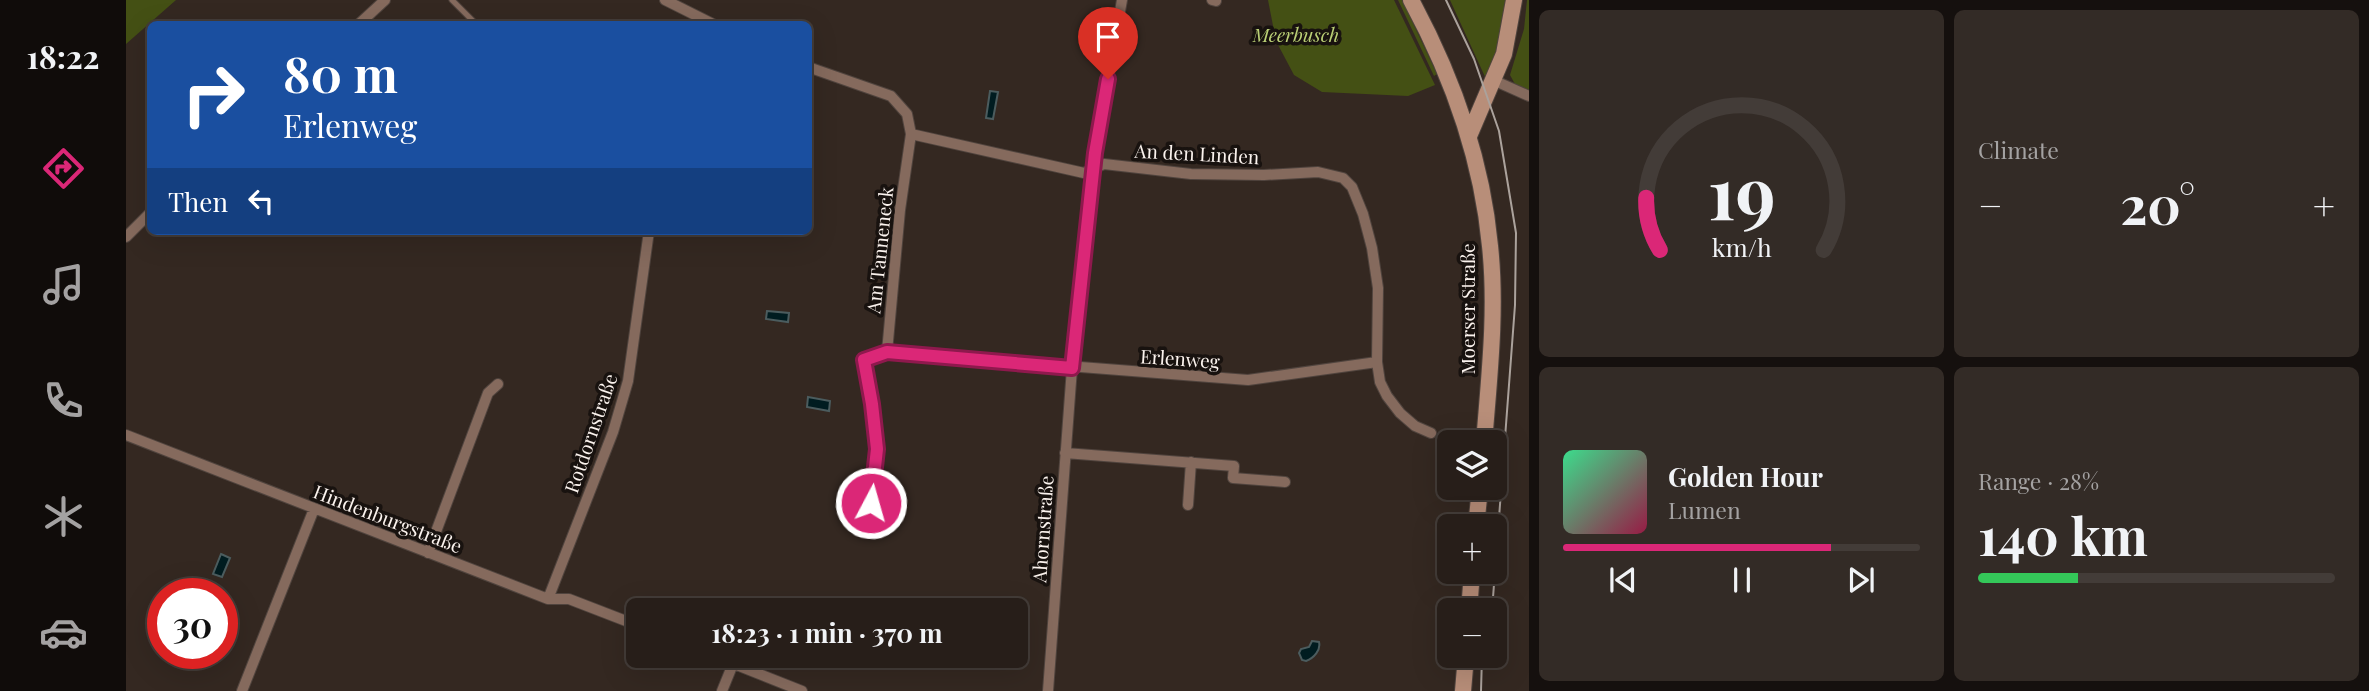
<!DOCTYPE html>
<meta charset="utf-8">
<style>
body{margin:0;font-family:"Playfair Display",serif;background:#332b26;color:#f1f3f6;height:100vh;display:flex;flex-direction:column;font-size:26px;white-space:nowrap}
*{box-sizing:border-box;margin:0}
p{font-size:23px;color:#a4a2a2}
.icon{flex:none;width:38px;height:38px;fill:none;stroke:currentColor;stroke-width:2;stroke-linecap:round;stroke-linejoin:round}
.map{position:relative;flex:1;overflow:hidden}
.sheet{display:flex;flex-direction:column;gap:10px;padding:10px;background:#15100e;width:840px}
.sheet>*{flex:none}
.hud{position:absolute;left:21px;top:21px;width:665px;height:214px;border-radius:10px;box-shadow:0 7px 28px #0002,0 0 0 2px #433c38;background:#1a4fa0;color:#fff;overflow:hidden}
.tools{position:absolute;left:1311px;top:430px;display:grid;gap:14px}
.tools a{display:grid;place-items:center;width:70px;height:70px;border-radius:10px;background:#271e19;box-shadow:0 7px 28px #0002,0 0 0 2px #433c38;font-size:35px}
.speed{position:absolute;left:21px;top:578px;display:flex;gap:14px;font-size:35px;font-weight:700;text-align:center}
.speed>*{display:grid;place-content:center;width:91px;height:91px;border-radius:50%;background:#271e19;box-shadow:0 7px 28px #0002,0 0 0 2px #433c38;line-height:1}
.speed .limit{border:10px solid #d22;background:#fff;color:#111}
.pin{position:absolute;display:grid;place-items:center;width:60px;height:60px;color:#fff;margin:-72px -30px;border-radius:50% 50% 50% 0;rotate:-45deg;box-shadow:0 0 7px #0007}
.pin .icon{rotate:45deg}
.me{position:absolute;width:77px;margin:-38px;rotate:6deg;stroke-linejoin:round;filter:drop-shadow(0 0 5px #0008)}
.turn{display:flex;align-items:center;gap:24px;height:147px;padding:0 21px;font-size:32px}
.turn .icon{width:91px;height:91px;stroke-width:2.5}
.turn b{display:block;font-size:49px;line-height:60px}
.then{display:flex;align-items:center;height:66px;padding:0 21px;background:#0003;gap:14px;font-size:26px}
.big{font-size:52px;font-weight:700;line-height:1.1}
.sheet .widget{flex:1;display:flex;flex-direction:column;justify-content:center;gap:10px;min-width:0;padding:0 24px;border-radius:10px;background:#332b26}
.sheet .dial{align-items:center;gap:0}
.dial svg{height:182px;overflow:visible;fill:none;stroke:#433c38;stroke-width:7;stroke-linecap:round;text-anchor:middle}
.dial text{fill:#f1f3f6;stroke:none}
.song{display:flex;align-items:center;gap:21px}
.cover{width:84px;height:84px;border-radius:10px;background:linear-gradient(135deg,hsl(150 70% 55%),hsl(340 70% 35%))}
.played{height:7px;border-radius:4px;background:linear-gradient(90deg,#db2777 75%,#433c38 75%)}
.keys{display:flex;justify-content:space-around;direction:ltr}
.heat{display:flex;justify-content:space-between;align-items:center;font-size:38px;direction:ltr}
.charge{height:10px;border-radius:5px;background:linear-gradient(90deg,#34c759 28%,#433c38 0)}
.sheet .tiles{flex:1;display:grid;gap:10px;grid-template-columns:repeat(2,1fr)}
.trip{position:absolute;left:500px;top:598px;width:402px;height:70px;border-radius:10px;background:#271e19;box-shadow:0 7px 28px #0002,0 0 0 2px #433c38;font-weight:700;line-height:70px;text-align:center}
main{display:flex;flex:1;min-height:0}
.tabs{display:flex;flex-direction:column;width:126px;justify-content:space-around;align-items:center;background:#100c0a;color:#a4a2a2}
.tabs .icon{width:49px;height:49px}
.tabs .on{color:#db2777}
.tabs b{font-size:32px;color:#f1f3f6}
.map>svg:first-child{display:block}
.green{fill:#445014}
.water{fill:#001c20;stroke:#4b5c5e;stroke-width:2}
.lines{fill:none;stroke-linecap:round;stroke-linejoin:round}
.lane-casing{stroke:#50443e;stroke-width:7}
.street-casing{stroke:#50443e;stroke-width:12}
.secondary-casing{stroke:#50443e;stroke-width:18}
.lane{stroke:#856a5d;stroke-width:5}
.street{stroke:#856a5d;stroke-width:10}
.secondary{stroke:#b88e79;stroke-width:16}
.tram{stroke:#aba29c;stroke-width:2}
.route-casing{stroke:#8e194d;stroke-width:18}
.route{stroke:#db2777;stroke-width:12}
.labels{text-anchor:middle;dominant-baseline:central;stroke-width:7;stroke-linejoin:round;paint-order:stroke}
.park-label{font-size:19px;font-style:italic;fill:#bbd076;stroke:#18120f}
.street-label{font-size:19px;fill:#fbf3ee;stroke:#18120f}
</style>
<main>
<nav class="tabs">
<b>18:22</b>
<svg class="icon on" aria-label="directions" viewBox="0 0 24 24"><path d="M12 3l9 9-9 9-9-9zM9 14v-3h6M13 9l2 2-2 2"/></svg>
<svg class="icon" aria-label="music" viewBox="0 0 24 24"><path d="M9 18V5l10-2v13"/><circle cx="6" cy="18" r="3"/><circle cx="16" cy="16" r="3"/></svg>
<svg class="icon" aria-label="phone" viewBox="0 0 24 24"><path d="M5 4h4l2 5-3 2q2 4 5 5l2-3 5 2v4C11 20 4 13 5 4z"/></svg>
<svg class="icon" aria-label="climate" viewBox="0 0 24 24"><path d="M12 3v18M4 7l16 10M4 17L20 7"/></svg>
<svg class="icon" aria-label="car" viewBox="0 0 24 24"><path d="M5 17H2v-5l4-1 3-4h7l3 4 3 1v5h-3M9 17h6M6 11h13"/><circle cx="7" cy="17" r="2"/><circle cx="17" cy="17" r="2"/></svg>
</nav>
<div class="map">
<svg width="1403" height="691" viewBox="0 0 1403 691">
<rect width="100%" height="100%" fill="#342821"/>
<path class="green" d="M 0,0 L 50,0 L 0,44 Z
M 1142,0 L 1268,0 L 1309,85 L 1282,96 L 1196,92 L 1168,75 L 1150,41 Z
M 1272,0 L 1276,0 L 1311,74 L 1308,76 Z
M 1324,0 L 1380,0 L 1374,42 L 1360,79 Z
M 1401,0 L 1403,0 L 1403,93 L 1390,86 L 1384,75 L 1398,29 Z"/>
<path class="water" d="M 864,91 L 872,92 L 867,119 L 860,118 Z
M 641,311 L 663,313 L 662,322 L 640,319 Z
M 682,397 L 704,401 L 703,411 L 681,407 Z
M 95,554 L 104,558 L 96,577 L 87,574 Z
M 1186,641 L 1193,642 C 1195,650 1188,658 1180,661 L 1176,660 L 1173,653 L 1175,649 L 1183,647 Z"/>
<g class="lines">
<defs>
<path id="lane" d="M 326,0 L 350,24"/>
<path id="street" d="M 539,0 L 587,24
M 1086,0 L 1090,1
M 233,24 L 259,0
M 682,67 L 765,96 L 781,114 L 785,134 L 958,173 L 978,164 L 1065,174 L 1138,175 L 1192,172 L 1217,178 L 1226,187 L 1237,214 L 1246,248 L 1252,288 L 1251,362 L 1254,382 L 1261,396 L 1274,413 L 1289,426 L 1305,433
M 1367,80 L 1403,96
M 0,237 L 24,213
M 761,352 L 1122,380 L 1251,362
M 0,435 L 422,599 L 443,599 L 513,626
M 939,453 L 1108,466 L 1107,478 L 1159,482
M 1062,505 L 1065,462
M 740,519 C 757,466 748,413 738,360 L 761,352 L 774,210 L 785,134
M 302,553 L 362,393 L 372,384
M 422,599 L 487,432 L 502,381 L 523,231
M 588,656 L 676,691
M 116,691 L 188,509
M 596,691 L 607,664
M 922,691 L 946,368 L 957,258 L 968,179 L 969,153 L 996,0"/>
<path id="secondary" d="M 1285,0 C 1326,76 1356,160 1364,246 C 1371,311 1363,378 1358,443
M 1343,136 L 1378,54 L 1388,0
M 1350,527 L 1354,488
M 1343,611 L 1346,572
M 1337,691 L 1340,656"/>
</defs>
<use href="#lane" class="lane-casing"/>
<use href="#street" class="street-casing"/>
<use href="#secondary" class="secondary-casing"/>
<use href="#lane" class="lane"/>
<use href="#street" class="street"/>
<use href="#secondary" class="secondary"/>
<path class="tram" d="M 1320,0 L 1348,59 L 1373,131 L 1390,233 L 1389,305 L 1366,611
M 1355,691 L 1356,656"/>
</g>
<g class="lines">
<defs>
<path id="route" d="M 745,503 L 751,449 L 746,404 L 738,360 L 761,352 L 946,368 L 969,153 L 982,79"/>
</defs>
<use href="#route" class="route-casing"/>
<use href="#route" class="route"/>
</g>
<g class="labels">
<g class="park-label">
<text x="1170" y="34">Meerbusch</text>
</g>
<g class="street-label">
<text transform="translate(1071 153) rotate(3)">An den Linden</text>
<text transform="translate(753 250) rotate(-84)">Am Tanneneck</text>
<text transform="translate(1341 309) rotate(-90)">Moerser Straße</text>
<text transform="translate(1054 358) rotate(4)">Erlenweg</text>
<text transform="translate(464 433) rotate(-71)">Rotdornstraße</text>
<text transform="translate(262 518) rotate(21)">Hindenburgstraße</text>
<text transform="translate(916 529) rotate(-86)">Ahornstraße</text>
</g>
</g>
</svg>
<div class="tools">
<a><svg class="icon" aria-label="layers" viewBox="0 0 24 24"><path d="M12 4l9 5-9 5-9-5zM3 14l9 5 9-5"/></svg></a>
<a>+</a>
<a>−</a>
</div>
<div class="speed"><div class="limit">30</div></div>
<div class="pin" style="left:982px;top:79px;background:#d93025"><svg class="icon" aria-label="arrive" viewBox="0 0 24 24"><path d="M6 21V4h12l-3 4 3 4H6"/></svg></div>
<svg class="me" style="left:745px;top:503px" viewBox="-20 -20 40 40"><circle r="17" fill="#db2777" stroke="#fff" stroke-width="3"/><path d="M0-11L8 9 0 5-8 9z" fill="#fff"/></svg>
<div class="trip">18:23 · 1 min · 370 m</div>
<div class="hud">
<div class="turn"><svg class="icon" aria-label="right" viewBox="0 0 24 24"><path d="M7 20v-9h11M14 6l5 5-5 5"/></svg><div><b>80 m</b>Erlenweg</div></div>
<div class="then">Then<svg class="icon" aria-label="left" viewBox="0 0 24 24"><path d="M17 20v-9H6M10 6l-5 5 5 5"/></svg></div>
</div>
</div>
<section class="sheet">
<div class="tiles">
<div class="widget dial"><svg viewBox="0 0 100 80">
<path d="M14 69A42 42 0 1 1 86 69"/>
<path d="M14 69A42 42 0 0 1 8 46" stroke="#db2777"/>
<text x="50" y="56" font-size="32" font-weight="700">19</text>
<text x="50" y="72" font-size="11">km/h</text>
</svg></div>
<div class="widget"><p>Climate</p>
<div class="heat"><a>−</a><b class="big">20°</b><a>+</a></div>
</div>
<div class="widget">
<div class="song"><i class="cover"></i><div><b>Golden Hour</b><p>Lumen</p></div></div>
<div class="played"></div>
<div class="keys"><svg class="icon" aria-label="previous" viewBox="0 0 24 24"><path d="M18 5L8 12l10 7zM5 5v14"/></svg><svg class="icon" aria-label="pause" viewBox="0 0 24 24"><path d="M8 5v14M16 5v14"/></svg><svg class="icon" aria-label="next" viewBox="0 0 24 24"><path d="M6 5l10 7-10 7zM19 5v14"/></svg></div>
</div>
<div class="widget"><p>Range · 28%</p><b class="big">140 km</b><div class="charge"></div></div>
</div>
</section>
</main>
